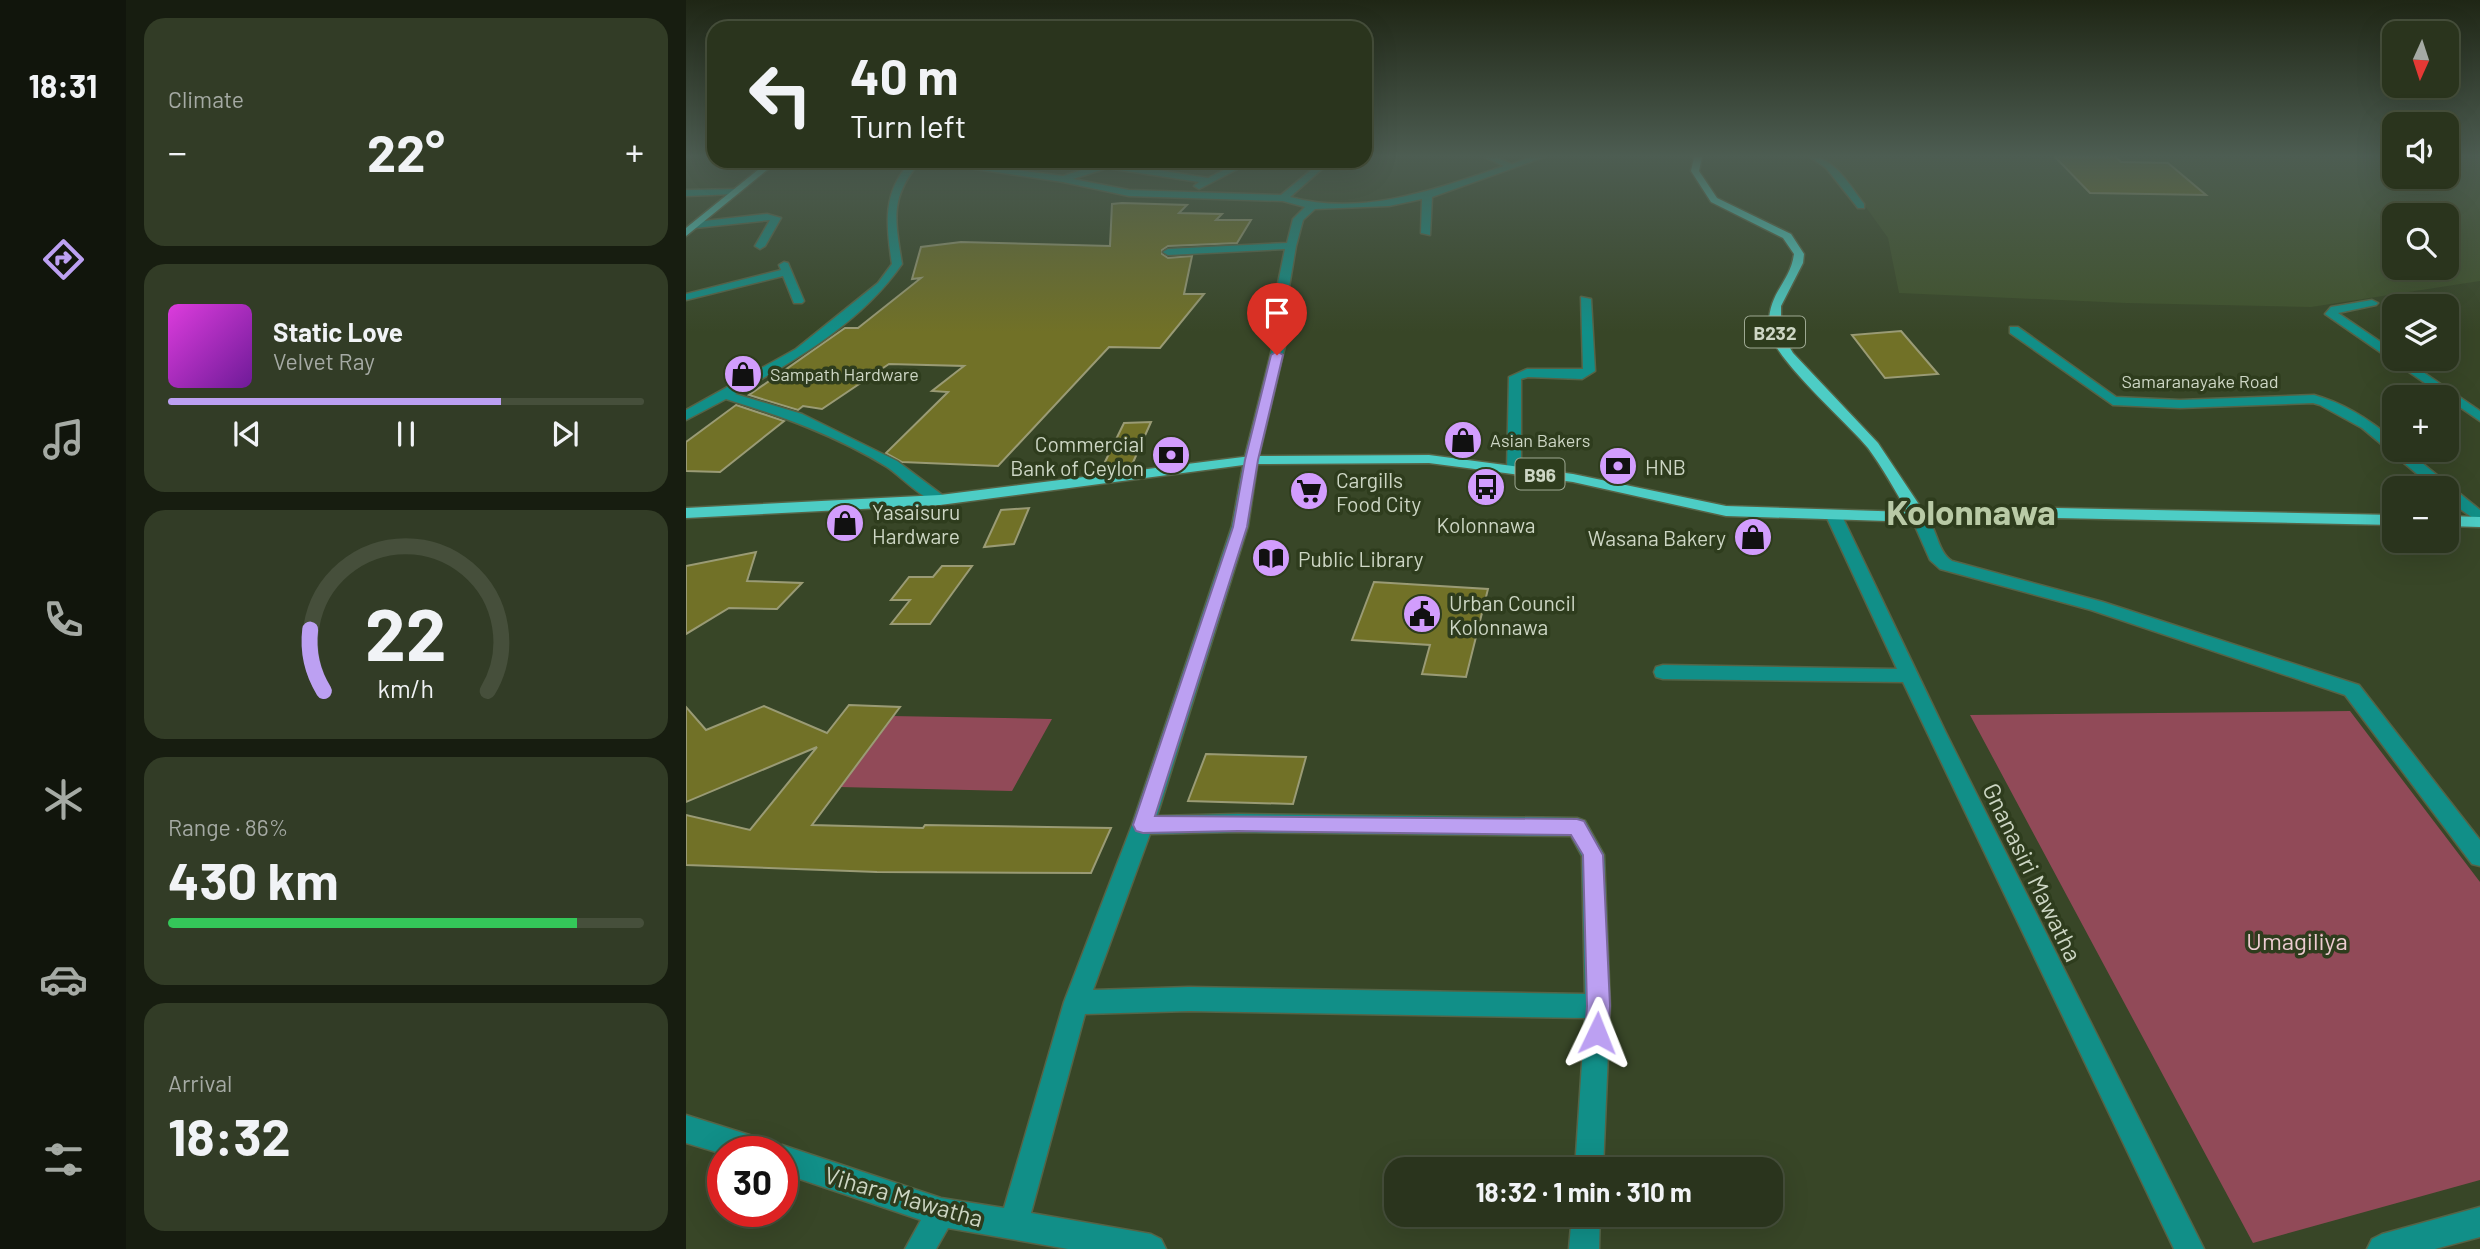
<!DOCTYPE html>
<meta charset="utf-8">
<style>
body{margin:0;font-family:Barlow,sans-serif;background:#323c26;color:#f1f3f6;height:100vh;display:flex;flex-direction:column;font-size:26px;white-space:nowrap}
*{box-sizing:border-box;margin:0}
p{font-size:23px;color:#a5aaa4}
.icon{flex:none;width:38px;height:38px;fill:none;stroke:currentColor;stroke-width:2;stroke-linecap:round;stroke-linejoin:round}
.map{position:relative;flex:1;overflow:hidden}
.side{display:flex;flex-direction:column;gap:18px;padding:18px;background:#171d10;width:560px}
.side>*{flex:none}
.banner{position:absolute;left:21px;top:21px;width:665px;height:147px;border-radius:21px;box-shadow:0 7px 28px #0002,0 0 0 2px #464f3b;background:#2a341d;color:#f1f3f6;overflow:hidden}
.needle{width:46px;rotate:183deg}
.buttons{position:absolute;left:1696px;top:21px;display:grid;gap:14px}
.buttons a{display:grid;place-items:center;width:77px;height:77px;border-radius:14px;background:#2a341d;box-shadow:0 7px 28px #0002,0 0 0 2px #464f3b;font-size:35px}
.speed{position:absolute;left:21px;top:1136px;display:flex;gap:14px;font-size:35px;font-weight:700;text-align:center}
.speed>*{display:grid;place-content:center;width:91px;height:91px;border-radius:50%;background:#2a341d;box-shadow:0 7px 28px #0002,0 0 0 2px #464f3b;line-height:1}
.speed .limit{border:10px solid #d22;background:#fff;color:#111}
.pin{position:absolute;display:grid;place-items:center;width:60px;height:60px;color:#fff;margin:-72px -30px;border-radius:50% 50% 50% 0;rotate:-45deg;box-shadow:0 0 7px #0007}
.pin .icon{rotate:45deg}
.me{position:absolute;width:77px;margin:-38px;rotate:2deg;stroke-linejoin:round;filter:drop-shadow(0 0 5px #0008)}
.turn{display:flex;align-items:center;gap:24px;height:147px;padding:0 28px;font-size:32px}
.turn .icon{width:91px;height:91px;stroke-width:2.5}
.turn b{display:block;font-size:49px;line-height:60px}
.big{font-size:52px;font-weight:700;line-height:1.1}
.side .widget{flex:1;display:flex;flex-direction:column;justify-content:center;gap:10px;min-width:0;padding:0 24px;border-radius:21px;background:#323c26}
.side .dial{align-items:center;gap:0}
.dial svg{height:182px;overflow:visible;fill:none;stroke:#464f3b;stroke-width:7;stroke-linecap:round;text-anchor:middle}
.dial text{fill:#f1f3f6;stroke:none}
.song{display:flex;align-items:center;gap:21px}
.cover{width:84px;height:84px;border-radius:10px;background:linear-gradient(135deg,hsl(300 70% 55%),hsl(280 70% 35%))}
.played{height:7px;border-radius:4px;background:linear-gradient(90deg,#bca0f2 70%,#464f3b 70%)}
.keys{display:flex;justify-content:space-around;direction:ltr}
.heat{display:flex;justify-content:space-between;align-items:center;font-size:38px;direction:ltr}
.charge{height:10px;border-radius:5px;background:linear-gradient(90deg,#34c759 86%,#464f3b 0)}
.trip{position:absolute;left:698px;top:1157px;width:399px;height:70px;border-radius:21px;background:#2a341d;box-shadow:0 7px 28px #0002,0 0 0 2px #464f3b;font-weight:700;line-height:70px;text-align:center}
main{display:flex;flex:1;min-height:0}
.menu{display:flex;flex-direction:column;width:126px;justify-content:space-around;align-items:center;background:#11150c;color:#a5aaa4}
.menu .icon{width:49px;height:49px}
.menu .selected{color:#bca0f2}
.menu b{font-size:32px;color:#f1f3f6}
.map>svg:first-child{display:block}
.built{fill:#40522c;fill-rule:evenodd}
.green{fill:#914a58}
.building{fill:#717127;stroke:#9a9b75;stroke-width:2}
.lines{fill:none;stroke-linecap:round;stroke-linejoin:round}
.minor-casing{stroke:#566346;stroke-width:3}
.major-casing{stroke:#566346;stroke-width:3}
.minor{fill:#118f88;fill-rule:evenodd}
.major{fill:#4dcdc5;fill-rule:evenodd}
.route{fill:#bca0f2;stroke:#7a689d;stroke-width:2}
.labels{text-anchor:middle;dominant-baseline:central;stroke-width:7;stroke-linejoin:round;paint-order:stroke}
.far-poi-label{font-size:18px;fill:#cdd6c4;stroke:#2e3c1d;text-anchor:start}
.far-street-label{font-size:18px;fill:#cdd6c4;stroke:#2e3c1d}
.shield{fill:#2e3c1d;stroke:#9da892;stroke-width:2}
.shield-label{font-size:19px;font-weight:bold;fill:#cdd6c4}
.poi-label{font-size:21px;fill:#cdd6c4;stroke:#2e3c1d;text-anchor:start}
.near-street-label{font-size:24px;fill:#cdd6c4;stroke:#2e3c1d}
.near-park-label{font-size:24px;fill:#edccd1;stroke:#2e3c1d}
.town-label{font-size:35px;font-weight:bold;fill:#b9caa6;stroke:#2e3c1d}
</style>
<main>
<nav class="menu">
<b>18:31</b>
<svg class="icon selected" aria-label="directions" viewBox="0 0 24 24"><path d="M12 3l9 9-9 9-9-9zM9 14v-3h6M13 9l2 2-2 2"/></svg>
<svg class="icon" aria-label="music" viewBox="0 0 24 24"><path d="M9 18V5l10-2v13"/><circle cx="6" cy="18" r="3"/><circle cx="16" cy="16" r="3"/></svg>
<svg class="icon" aria-label="phone" viewBox="0 0 24 24"><path d="M5 4h4l2 5-3 2q2 4 5 5l2-3 5 2v4C11 20 4 13 5 4z"/></svg>
<svg class="icon" aria-label="climate" viewBox="0 0 24 24"><path d="M12 3v18M4 7l16 10M4 17L20 7"/></svg>
<svg class="icon" aria-label="car" viewBox="0 0 24 24"><path d="M5 17H2v-5l4-1 3-4h7l3 4 3 1v5h-3M9 17h6M6 11h13"/><circle cx="7" cy="17" r="2"/><circle cx="17" cy="17" r="2"/></svg>
<svg class="icon" aria-label="filters" viewBox="0 0 24 24"><path d="M4 7h16M4 17h16"/><circle cx="9" cy="7" r="2"/><circle cx="15" cy="17" r="2"/></svg>
</nav>
<section class="side">
<div class="widget"><p>Climate</p>
<div class="heat"><a>−</a><b class="big">22°</b><a>+</a></div>
</div>
<div class="widget">
<div class="song"><i class="cover"></i><div><b>Static Love</b><p>Velvet Ray</p></div></div>
<div class="played"></div>
<div class="keys"><svg class="icon" aria-label="previous" viewBox="0 0 24 24"><path d="M18 5L8 12l10 7zM5 5v14"/></svg><svg class="icon" aria-label="pause" viewBox="0 0 24 24"><path d="M8 5v14M16 5v14"/></svg><svg class="icon" aria-label="next" viewBox="0 0 24 24"><path d="M6 5l10 7-10 7zM19 5v14"/></svg></div>
</div>
<div class="widget dial"><svg viewBox="0 0 100 80">
<path d="M14 69A42 42 0 1 1 86 69"/>
<path d="M14 69A42 42 0 0 1 8 42" stroke="#bca0f2"/>
<text x="50" y="56" font-size="32" font-weight="700">22</text>
<text x="50" y="72" font-size="11">km/h</text>
</svg></div>
<div class="widget"><p>Range · 86%</p><b class="big">430 km</b><div class="charge"></div></div>
<div class="widget"><p>Arrival</p><b class="big">18:32</b></div>
</section>
<div class="map">
<svg width="1794" height="1249" viewBox="0 0 1794 1249">
<rect width="100%" height="100%" fill="#384627"/>
<path class="built" d="M 1134,157 L 1708,157 L 1708,177 L 1760,177 L 1761,157 L 1794,157 L 1794,281 L 1625,307 L 1440,303 L 1213,293 L 1202,238 L 1154,171 ZM 1708,215 L 1760,215 L 1760,268 L 1708,268 Z"/>
<path class="green" d="M 1664,711 L 1794,882 L 1794,1180 L 1567,1243 L 1284,715 Z
M 205,716 L 366,719 L 326,791 L 153,787 Z"/>
<path class="building" d="M 1369,157 L 1430,157 L 1435,162 L 1482,163 L 1520,195 L 1404,193 Z
M 436,203 L 501,205 L 493,213 L 536,214 L 530,220 L 565,220 L 551,243 L 482,246 L 476,250 L 476,254 L 482,258 L 506,256 L 498,294 L 518,294 L 474,348 L 423,347 L 312,466 L 216,462 L 200,453 L 262,392 L 246,391 L 278,366 L 203,364 L 136,409 L 117,406 L 112,410 L 63,395 L 159,328 L 172,328 L 235,278 L 226,279 L 235,247 L 275,242 L 424,246 L 426,204 Z
M 1215,331 L 1252,374 L 1199,378 L 1166,335 Z
M 50,405 L 98,421 L 34,472 L 0,471 L 0,442 Z
M 465,422 L 445,467 L 416,468 L 438,423 Z
M 343,508 L 328,544 L 298,547 L 315,510 Z
M 70,552 L 61,581 L 116,583 L 91,609 L 43,608 L 0,634 L 0,566 Z
M 256,566 L 286,566 L 244,624 L 205,624 L 224,600 L 205,600 L 223,577 L 247,577 Z
M 688,582 L 802,589 L 780,677 L 736,674 L 744,645 L 666,640 Z
M 163,705 L 214,707 L 126,825 L 237,828 L 239,825 L 425,828 L 405,873 L 191,872 L 0,865 L 0,815 L 64,830 L 131,747 L 0,802 L 0,707 L 20,730 L 78,706 L 141,733 Z
M 520,754 L 620,757 L 607,804 L 502,801 Z"/>
<g class="lines">
<defs>
<path id="minor" d="M 798,157 L 810,157 L 826,164 L 845,157 L 858,157 L 746,197 L 744,235 L 735,233 L 736,199 L 703,206 L 629,209 L 617,220 L 610,246 L 602,293 L 603,329 L 572,460 L 562,526 L 471,816 L 552,814 L 891,818 L 899,821 L 918,855 L 924,1006 L 917,1169 L 889,1169 L 899,1018 L 503,1011 L 399,1014 L 345,1213 L 465,1234 L 475,1239 L 480,1249 L 382,1249 L 262,1228 L 250,1249 L 219,1249 L 235,1220 L 96,1173 L 96,1152 L 37,1152 L 37,1154 L 0,1143 L 0,1115 L 73,1138 L 83,1142 L 86,1150 L 96,1145 L 255,1198 L 318,1208 L 378,1002 L 446,825 L 546,526 L 558,460 L 591,329 L 590,293 L 599,249 L 482,255 L 477,252 L 482,249 L 601,243 L 607,219 L 619,207 L 597,201 L 443,196 L 377,182 L 235,161 C 203,197 209,220 216,264 C 176,322 110,360 49,394 L 116,414 L 211,461 L 259,497 L 262,500 L 259,503 C 243,507 215,476 201,467 C 151,436 95,416 40,399 L 0,420 L 0,410 L 110,349 L 192,283 L 206,264 C 200,225 196,190 226,161 L 259,161 L 377,176 L 421,162 L 522,178 L 556,161 L 567,161 L 513,189 L 508,186 L 513,182 L 421,168 L 387,179 L 443,190 L 595,195 L 636,161 L 645,161 L 604,197 C 676,217 750,189 818,166 ZM 552,832 L 885,836 L 896,856 L 899,994 L 503,987 L 407,990 L 464,834 Z
M 1124,157 C 1149,157 1164,186 1178,204 L 1178,208 L 1172,208 L 1140,168 Z
M 53,189 L 53,193 L 50,194 L 0,196 L 0,190 Z
M 81,214 L 95,218 L 79,246 L 74,249 L 69,246 L 84,220 L 9,228 L 4,225 L 9,222 Z
M 98,262 L 102,263 L 118,301 L 116,303 L 108,303 L 97,276 L 0,300 L 0,294 L 95,270 L 93,265 Z
M 895,297 L 905,299 L 909,371 L 896,379 L 842,377 L 835,379 L 835,470 L 828,474 L 823,473 L 821,470 L 823,377 L 841,369 L 897,369 Z
M 1686,300 L 1692,303 L 1690,305 L 1652,313 L 1708,351 L 1708,359 L 1718,359 L 1794,411 L 1794,421 L 1639,314 L 1645,307 Z
M 1324,327 L 1332,327 L 1430,397 L 1494,400 L 1628,395 C 1658,403 1684,420 1708,440 L 1708,450 L 1720,450 L 1794,510 L 1794,523 L 1760,499 L 1760,488 L 1748,488 L 1676,428 L 1634,405 L 1627,403 L 1494,408 L 1427,405 L 1324,333 Z
M 1148,511 L 1156,516 L 1260,733 L 1518,1249 L 1488,1249 L 1217,682 L 977,679 L 970,677 L 968,672 L 970,667 L 977,665 L 1211,669 L 1140,516 Z
M 1233,512 C 1251,518 1249,551 1266,561 L 1417,602 L 1673,685 L 1794,840 L 1794,866 L 1786,864 L 1659,695 L 1405,610 L 1254,569 L 1244,560 L 1225,517 Z
M 1794,1207 L 1794,1237 L 1749,1249 L 1681,1249 L 1686,1239 L 1696,1234 Z
M 886,1214 L 914,1214 L 913,1249 L 883,1249 Z"/>
<path id="major" d="M 1008,157 L 1016,157 L 1013,171 L 1031,198 L 1105,234 L 1118,254 L 1117,263 L 1095,306 L 1095,333 L 1107,353 L 1192,443 L 1238,512 L 1370,508 L 1708,515 L 1708,525 L 1370,518 L 1233,522 L 1040,516 L 887,482 L 743,463 L 565,464 L 254,505 L 0,518 L 0,508 L 254,495 L 565,456 L 743,455 L 887,474 L 1040,506 L 1222,512 C 1209,491 1197,468 1182,448 C 1162,423 1085,357 1083,329 C 1081,292 1104,284 1108,254 L 1097,238 L 1025,202 L 1005,171 Z
M 83,161 L 92,161 L 0,236 L 0,228 Z
M 1760,516 L 1794,517 L 1794,527 L 1760,526 Z"/>
</defs>
<use href="#minor" class="minor-casing"/>
<use href="#major" class="major-casing"/>
<use href="#minor" class="minor"/>
<use href="#major" class="major"/>
</g>
<linearGradient id="sky" x2="0" y2="1"><stop stop-color="#1f2615"/><stop offset="0.47" stop-color="#4d5d52"/><stop offset="1" stop-color="#4d5d52" stop-opacity="0"/></linearGradient>
<rect width="1794" height="332" fill="url(#sky)"/>
<path class="route" d="M 591,351 L 597,355 L 572,460 L 561,527 L 469,816 L 891,819 L 898,821 L 917,855 L 924,1006 L 922,1033 L 919,1041 L 911,1044 L 903,1041 L 899,1033 L 901,1006 L 897,855 L 885,835 L 552,831 L 457,833 L 450,831 L 447,825 L 547,527 L 559,460 L 585,355 Z"/>
<defs>
<symbol id="shop-disc" viewBox="-11 -11 22 22"><circle r="9.5" fill="#d29dfd" stroke="#2e3c1d"/><path d="M-5-2.5h2.3a2.7 3.5 0 0 1 5.4 0H5L5.5 6h-11ZM-1.5-2.5h3a1.5 2.3 0 0 0-3 0Z" fill="#111"/></symbol>
<symbol id="bank-disc" viewBox="-11 -11 22 22"><circle r="9.5" fill="#d29dfd" stroke="#2e3c1d"/><path d="M-6-4H6V4H-6ZM0-2.3a2.3 2.3 0 1 0 0 4.6a2.3 2.3 0 1 0 0-4.6Z" fill="#111"/></symbol>
<symbol id="bus-disc" viewBox="-11 -11 22 22"><circle r="9.5" fill="#d29dfd" stroke="#2e3c1d"/><path d="M-5-6H5V4H4V6H2V4H-2V6H-4V4H-5ZM-3.5-4V0h7V-4ZM-3.5 1.2v1.5H-2V1.2ZM2 1.2v1.5H3.5V1.2Z" fill="#111"/></symbol>
<symbol id="supermarket-disc" viewBox="-11 -11 22 22"><circle r="9.5" fill="#d29dfd" stroke="#2e3c1d"/><path d="M-6-5.5h2.5l.6 2H6L4.5 2H-2.5L-4.4-4H-6ZM-1.5 3.2a1.3 1.3 0 1 0 .1 0ZM3 3.2a1.3 1.3 0 1 0 .1 0Z" fill="#111"/></symbol>
<symbol id="library-disc" viewBox="-11 -11 22 22"><circle r="9.5" fill="#d29dfd" stroke="#2e3c1d"/><path d="M-6-4Q-3-5.5-.7-3.5V5Q-3 3-6 4ZM6-4Q3-5.5 .7-3.5V5Q3 3 6 4Z" fill="#111"/></symbol>
<symbol id="civic-disc" viewBox="-11 -11 22 22"><circle r="9.5" fill="#d29dfd" stroke="#2e3c1d"/><path d="M-.6-6.5H3V-4.5H.6V-3L4-1V1h2V6H-6V1h2V-1L-.6-3ZM-1.2 2.5V6h2.4V2.5Z" fill="#111"/></symbol>
</defs>
<g fill-rule="evenodd">
<use href="#shop-disc" x="35" y="352" width="44" height="44"/>
<use href="#shop-disc" x="755" y="418" width="44" height="44"/>
<use href="#bank-disc" x="463" y="433" width="44" height="44"/>
<use href="#bank-disc" x="910" y="444" width="44" height="44"/>
<use href="#bus-disc" x="778" y="465" width="44" height="44"/>
<use href="#supermarket-disc" x="601" y="469" width="44" height="44"/>
<use href="#shop-disc" x="137" y="501" width="44" height="44"/>
<use href="#shop-disc" x="1045" y="515" width="44" height="44"/>
<use href="#library-disc" x="563" y="536" width="44" height="44"/>
<use href="#civic-disc" x="714" y="592" width="44" height="44"/>
</g>
<g class="labels">
<g class="far-poi-label">
<text x="84" y="374">Sampath Hardware</text>
<text x="804" y="440">Asian Bakers</text>
</g>
<g class="far-street-label">
<text x="1514" y="381">Samaranayake Road</text>
</g>
<g class="shield">
<rect x="1059" y="316.5" width="60" height="31" rx="5"/>
<rect x="829.5" y="458.5" width="49" height="31" rx="5"/>
</g>
<g class="shield-label">
<text x="1089" y="332">B232</text>
<text x="854" y="474">B96</text>
</g>
<g class="poi-label">
<text x="458" y="443" text-anchor="end">Commercial<tspan x="458" dy="24">Bank of Ceylon</tspan></text>
<text x="959" y="466">HNB</text>
<text x="650" y="479">Cargills<tspan x="650" dy="24">Food City</tspan></text>
<text x="186" y="511">Yasaisuru<tspan x="186" dy="24">Hardware</tspan></text>
<text x="800" y="524" text-anchor="middle">Kolonnawa</text>
<text x="1040" y="537" text-anchor="end">Wasana Bakery</text>
<text x="612" y="558">Public Library</text>
<text x="763" y="602">Urban Council<tspan x="763" dy="24">Kolonnawa</tspan></text>
</g>
<g class="near-street-label">
<text transform="translate(1347 872) rotate(64)">Gnanasiri Mawatha</text>
<text transform="translate(218 1196) rotate(16)">Vihara Mawatha</text>
</g>
<g class="near-park-label">
<text x="1611" y="940">Umagiliya</text>
</g>
<g class="town-label">
<text x="1285" y="511">Kolonnawa</text>
</g>
</g>
</svg>
<div class="buttons">
<a><svg class="needle" viewBox="-14 -14 28 28"><path d="M0-13l5 13h-10z" fill="#e53935"/><path d="M0 13l5-13h-10z" fill="#a5aaa4"/></svg></a>
<a><svg class="icon" aria-label="sound" viewBox="0 0 24 24"><path d="M4 9h4l5-4v14l-5-4H4zM17 9q2 3 0 6"/></svg></a>
<a><svg class="icon" aria-label="search" viewBox="0 0 24 24"><circle cx="10" cy="10" r="6"/><path d="M15 15l6 6"/></svg></a>
<a><svg class="icon" aria-label="layers" viewBox="0 0 24 24"><path d="M12 4l9 5-9 5-9-5zM3 14l9 5 9-5"/></svg></a>
<a>+</a>
<a>−</a>
</div>
<div class="speed"><div class="limit">30</div></div>
<div class="pin" style="left:591px;top:355px;background:#d93025"><svg class="icon" aria-label="arrive" viewBox="0 0 24 24"><path d="M6 21V4h12l-3 4 3 4H6"/></svg></div>
<svg class="me" style="left:911px;top:1033px" viewBox="-20 -20 40 40"><path d="M0-17L14 15 0 8-14 15z" fill="#bca0f2" stroke="#fff" stroke-width="4"/></svg>
<div class="trip">18:32 · 1 min · 310 m</div>
<div class="banner">
<div class="turn"><svg class="icon" aria-label="left" viewBox="0 0 24 24"><path d="M17 20v-9H6M10 6l-5 5 5 5"/></svg><div><b>40 m</b>Turn left</div></div>
</div>
</div>
</main>
